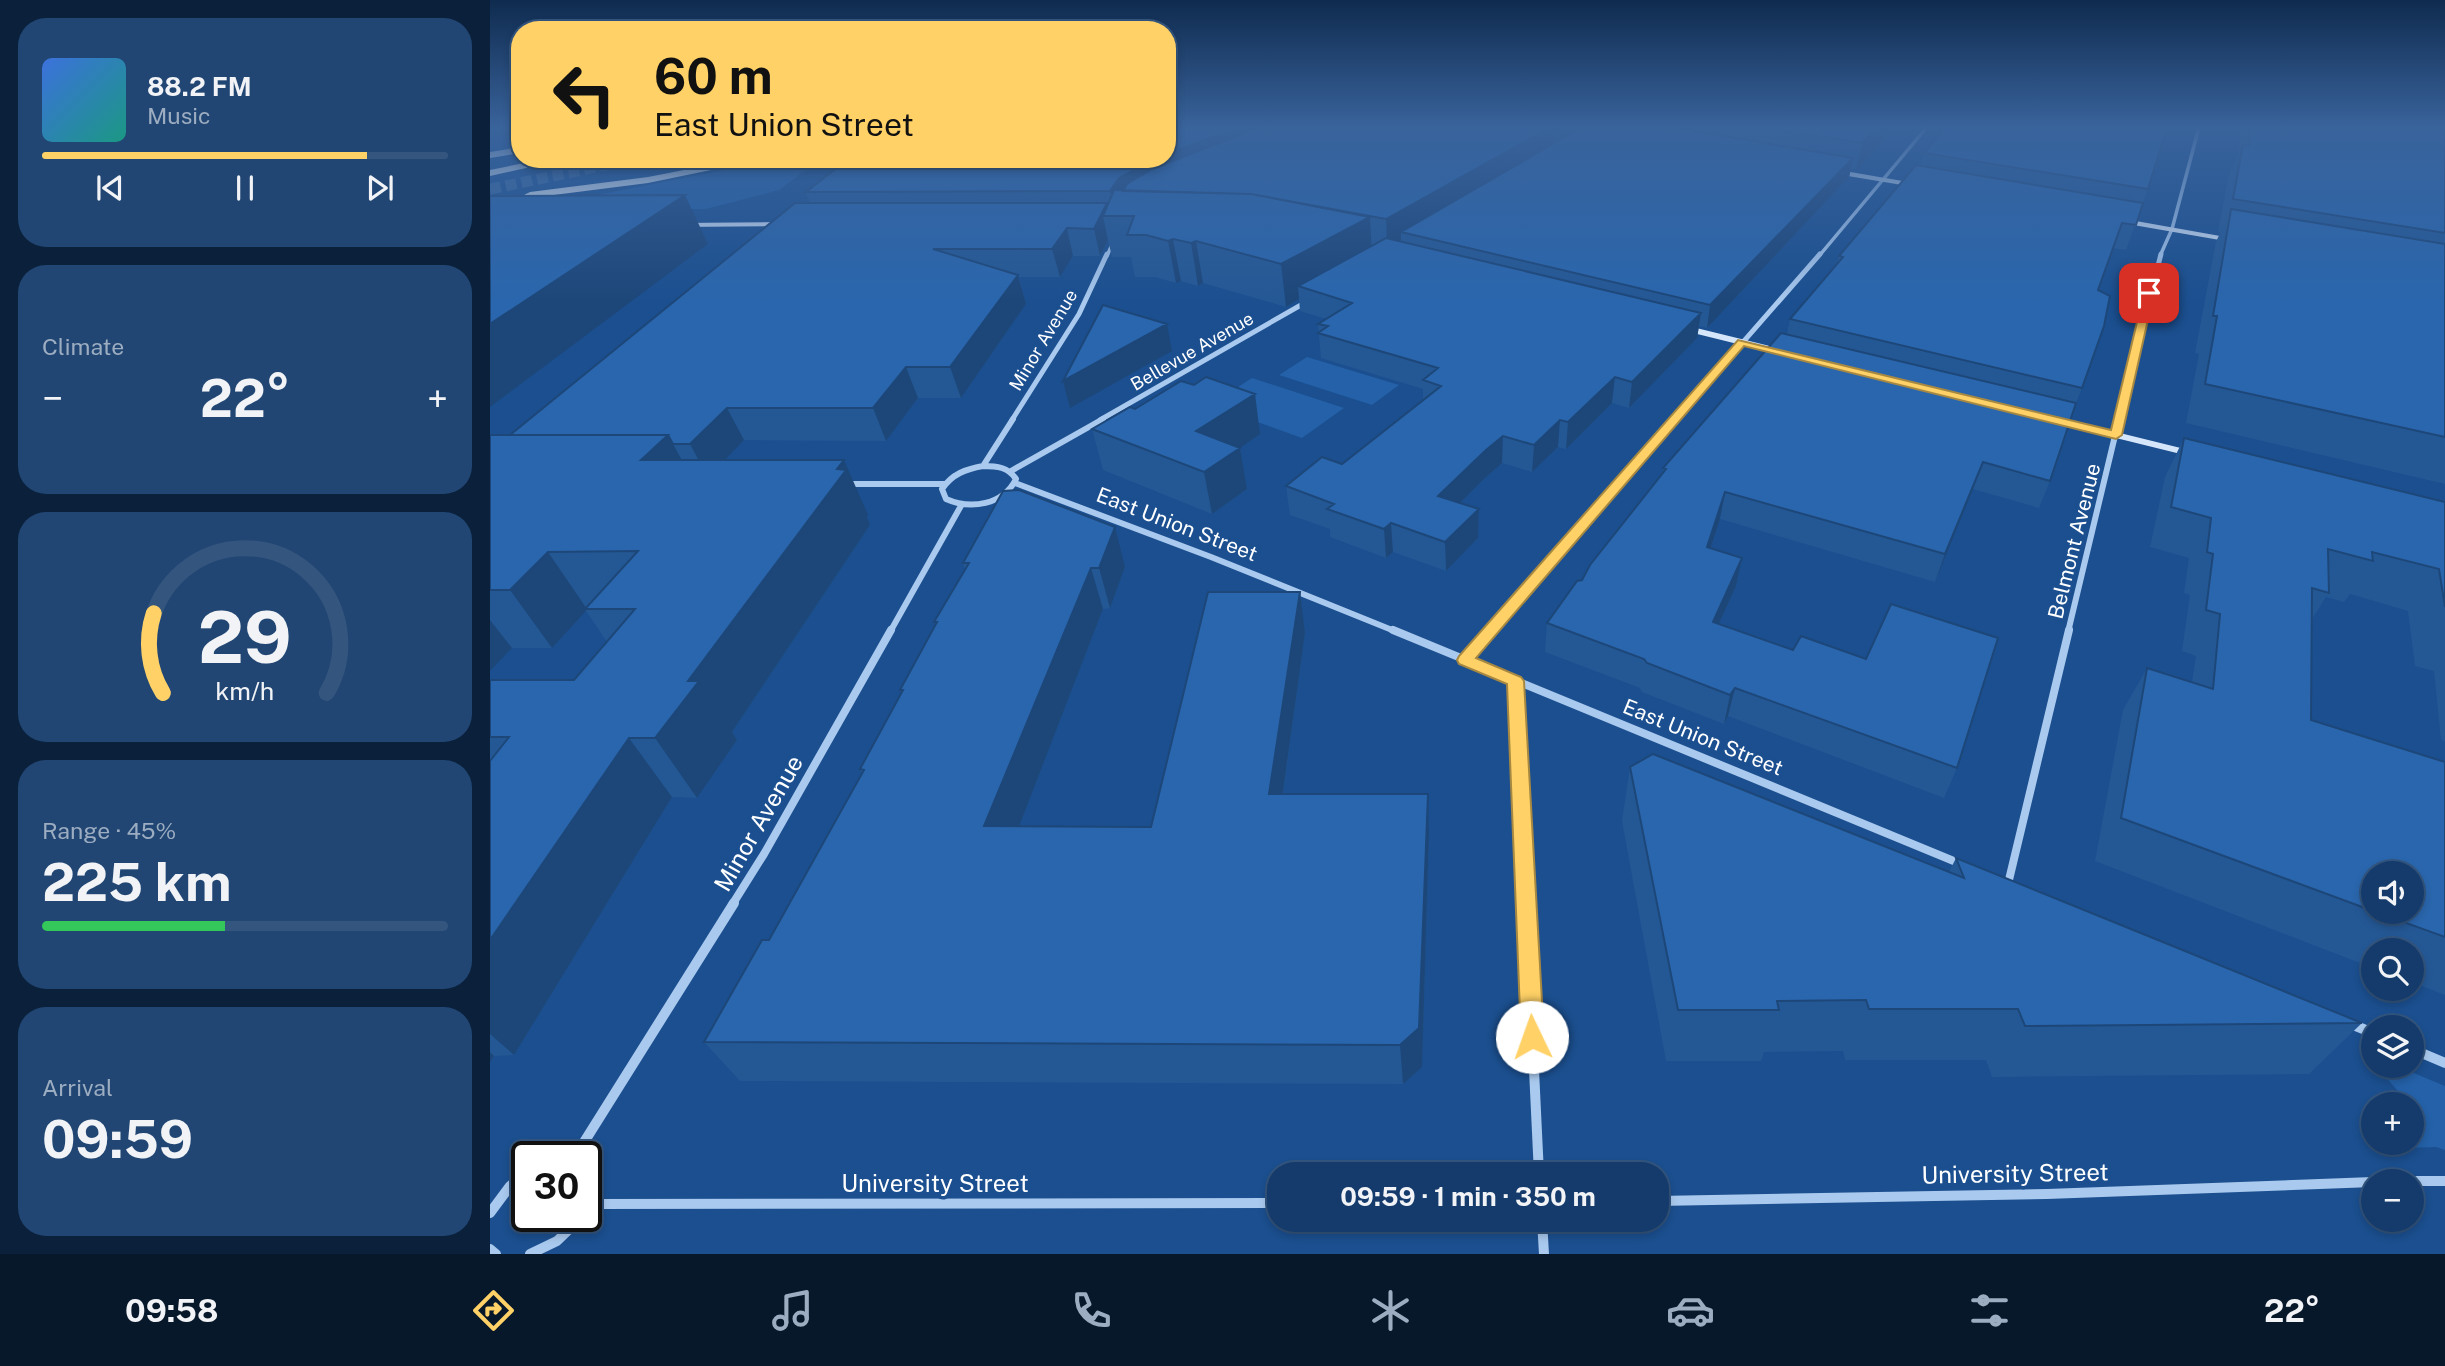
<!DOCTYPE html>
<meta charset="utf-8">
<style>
body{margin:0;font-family:"Public Sans",sans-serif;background:#214673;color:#f1f3f6;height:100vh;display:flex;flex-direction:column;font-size:26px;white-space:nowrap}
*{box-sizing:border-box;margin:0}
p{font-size:23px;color:#9dadc1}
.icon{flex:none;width:38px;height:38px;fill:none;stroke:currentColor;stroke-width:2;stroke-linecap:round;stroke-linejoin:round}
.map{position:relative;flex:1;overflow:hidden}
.side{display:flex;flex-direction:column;gap:18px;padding:18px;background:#0b203b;width:490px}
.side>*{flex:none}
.top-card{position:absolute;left:21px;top:21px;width:665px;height:147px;border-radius:28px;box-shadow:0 4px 10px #0003,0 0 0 2px #33557e;background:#ffd166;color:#111;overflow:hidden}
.controls{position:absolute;left:1871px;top:861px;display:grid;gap:14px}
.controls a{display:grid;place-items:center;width:63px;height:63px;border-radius:50%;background:#143b6b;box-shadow:0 4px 10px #0003,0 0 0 2px #33557e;font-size:35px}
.speed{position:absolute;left:21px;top:1141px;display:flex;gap:14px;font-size:35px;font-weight:700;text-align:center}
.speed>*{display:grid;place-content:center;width:91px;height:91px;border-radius:50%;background:#143b6b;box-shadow:0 4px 10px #0003,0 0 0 2px #33557e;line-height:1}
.speed .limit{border:4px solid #111;border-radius:10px;background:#fff;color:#111}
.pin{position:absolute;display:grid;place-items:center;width:60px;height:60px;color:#fff;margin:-30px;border-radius:14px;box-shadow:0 4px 10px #0006}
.me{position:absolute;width:77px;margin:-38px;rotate:357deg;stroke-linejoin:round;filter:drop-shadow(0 0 5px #0008)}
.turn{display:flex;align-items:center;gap:24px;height:147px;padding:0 28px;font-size:32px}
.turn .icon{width:91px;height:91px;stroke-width:2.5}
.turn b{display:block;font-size:49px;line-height:60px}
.big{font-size:52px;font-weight:700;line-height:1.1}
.side .card{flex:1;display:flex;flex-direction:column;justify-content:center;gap:10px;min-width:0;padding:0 24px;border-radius:28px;background:#214673}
.side .dial{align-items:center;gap:0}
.dial svg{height:182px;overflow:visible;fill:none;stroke:#33557e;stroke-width:7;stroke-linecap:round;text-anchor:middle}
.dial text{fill:#f1f3f6;stroke:none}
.song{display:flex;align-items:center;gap:21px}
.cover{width:84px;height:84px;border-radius:10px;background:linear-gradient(135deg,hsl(220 70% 55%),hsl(170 70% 35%))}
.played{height:7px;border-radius:4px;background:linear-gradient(90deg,#ffd166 80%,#33557e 80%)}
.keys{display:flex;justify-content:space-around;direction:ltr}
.heat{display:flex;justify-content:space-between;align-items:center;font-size:38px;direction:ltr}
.charge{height:10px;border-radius:5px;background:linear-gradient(90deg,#34c759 45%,#33557e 0)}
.trip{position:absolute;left:777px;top:1162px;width:402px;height:70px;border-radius:28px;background:#143b6b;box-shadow:0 4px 10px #0003,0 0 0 2px #33557e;font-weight:700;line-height:70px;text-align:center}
.menu{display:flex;height:112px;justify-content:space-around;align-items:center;background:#08182b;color:#9dadc1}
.menu .icon{width:49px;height:49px}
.menu .current{color:#ffd166}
.menu b{font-size:32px;color:#f1f3f6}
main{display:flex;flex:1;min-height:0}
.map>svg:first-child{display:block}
.green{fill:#2461a8}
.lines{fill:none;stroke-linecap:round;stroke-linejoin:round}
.motorway-tunnel{stroke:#3d69a0;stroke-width:11;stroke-dasharray:11 5;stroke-linecap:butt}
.minor-far4{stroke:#a9c9ee;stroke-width:3.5}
.minor-far3{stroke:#a9c9ee;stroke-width:5}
.minor-far2{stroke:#a9c9ee;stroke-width:6}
.minor-far1{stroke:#a9c9ee;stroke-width:8}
.minor{stroke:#a9c9ee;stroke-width:10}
.secondary{fill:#d6e6fa;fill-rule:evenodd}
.motorway{fill:#fff;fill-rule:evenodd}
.wall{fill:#245895;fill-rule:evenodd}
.shaded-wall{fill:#1d4779}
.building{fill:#2a66ad;stroke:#1d4779;stroke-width:2}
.route{fill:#ffd166;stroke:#a68842;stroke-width:2}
.labels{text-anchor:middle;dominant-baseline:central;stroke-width:7;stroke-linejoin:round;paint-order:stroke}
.far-street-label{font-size:18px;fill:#fff;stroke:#1b4f8f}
.street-label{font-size:21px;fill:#fff;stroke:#1b4f8f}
.near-street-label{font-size:24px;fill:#fff;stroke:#1b4f8f}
</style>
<main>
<section class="side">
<div class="card">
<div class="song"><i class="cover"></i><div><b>88.2 FM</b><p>Music</p></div></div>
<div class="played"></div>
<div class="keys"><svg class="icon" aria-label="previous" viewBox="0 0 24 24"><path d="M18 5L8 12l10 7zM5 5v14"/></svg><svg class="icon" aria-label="pause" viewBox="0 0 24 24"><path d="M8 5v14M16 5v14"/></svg><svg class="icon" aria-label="next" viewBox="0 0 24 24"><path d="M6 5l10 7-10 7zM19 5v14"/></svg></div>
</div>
<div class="card"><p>Climate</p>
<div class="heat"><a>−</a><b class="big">22°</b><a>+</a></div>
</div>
<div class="card dial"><svg viewBox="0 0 100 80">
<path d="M14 69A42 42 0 1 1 86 69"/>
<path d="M14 69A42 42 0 0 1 10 34" stroke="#ffd166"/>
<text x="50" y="56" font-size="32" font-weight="700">29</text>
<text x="50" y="72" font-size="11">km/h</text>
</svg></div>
<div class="card"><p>Range · 45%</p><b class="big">225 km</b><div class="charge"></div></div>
<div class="card"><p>Arrival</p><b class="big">09:59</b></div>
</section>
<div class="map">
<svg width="1955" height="1254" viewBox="0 0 1955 1254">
<rect width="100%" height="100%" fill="#1b4f8f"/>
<path class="green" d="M 290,159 L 330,159 L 289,190 L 216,209 L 36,209 Z
M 817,357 L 909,385 L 882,405 L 789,375 Z
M 762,378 L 854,408 L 812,438 L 720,405 Z
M 1886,1066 L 1907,1066 L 1955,1086 L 1955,1150 L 1946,1147 L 1914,1148 L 1915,1143 L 1922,1143 L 1922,1104 L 1916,1104 L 1914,1098 Z"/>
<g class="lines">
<path class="motorway-tunnel" d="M 0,189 L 145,159"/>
<path class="minor-far4" d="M 617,256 L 624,240
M 1329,256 L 1437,127
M 1670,256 L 1682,229 L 1709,127"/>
<path class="minor-far3" d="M 522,420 L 589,314 L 617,254
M 610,420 L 818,301
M 1185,420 L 1330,254
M 1629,420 L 1671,254"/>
<path class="minor-far2" d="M 493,466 L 523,419
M 493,466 C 507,466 518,467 526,479 C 513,505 481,510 456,499 L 452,489 C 462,474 476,469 493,466 Z
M 521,471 L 613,419
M 525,483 L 721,557 L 907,632
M 358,484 L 455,484
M 400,632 L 472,504
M 999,632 L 1186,419
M 1578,632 L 1629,419"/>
<path class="minor-far1" d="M 903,630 L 1471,864
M 975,660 L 1001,630
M 1025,681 L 1036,905
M 1518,884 L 1579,630
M 242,905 L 274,854 L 401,630"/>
<path class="minor" d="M 1036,903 L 1049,1174
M 1861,1024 L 1883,1033
M 1922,1049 L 1955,1063
M 86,1155 L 244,903
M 72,1157 L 88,1155
M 96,1158 L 107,1167 C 109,1185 105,1198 96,1213
M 1899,1181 L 1955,1181
M 1167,1201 L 1557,1194 L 1883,1182
M 101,1204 L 789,1203
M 0,1213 L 20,1186 L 37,1172
M 1052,1220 L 1054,1254
M 0,1249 L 6,1254
M 40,1254 L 67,1241 L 93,1216"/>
<path class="secondary" d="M 1343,169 L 1430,184 L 1434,186 L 1430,188 L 1340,173 L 1339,171 Z
M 1629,218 L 1747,239 L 1751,241 L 1747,243 L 1626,222 L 1625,220 Z
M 296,222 L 300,224 L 299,226 L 190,227 L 186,225 L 190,223 Z
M 1190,324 L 1300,351 L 1301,353 L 1296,356 L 1187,329 L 1187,325 Z
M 1561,416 L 1711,453 L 1713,455 L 1707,458 L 1557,421 L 1556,419 Z"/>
<path class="motorway" d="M 30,147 L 30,153 L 0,158 L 0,152 Z
M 54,159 L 77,159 L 0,176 L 0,170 Z
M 251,159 L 274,159 L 158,183 L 40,198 L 34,195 L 40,192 L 158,177 Z"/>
</g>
<path class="wall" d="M 677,127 L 1407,127 L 1366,170 L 1361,169 L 1359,177 L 1217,328 L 1209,326 L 1207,338 L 1139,408 L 1122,403 L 1076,449 L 1068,447 L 1042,472 L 1012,463 L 995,478 L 970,503 L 989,509 L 988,538 L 956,571 L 903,552 L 896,558 L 840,537 L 840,529 L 800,515 L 796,486 L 852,464 L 933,399 L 933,389 L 831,358 L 828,324 L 836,319 L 810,311 L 809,299 L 796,307 L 713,283 L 708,286 L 691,281 L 686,283 L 665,277 L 645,277 L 641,257 L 622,257 L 618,240 L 610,256 L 583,256 L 570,277 L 529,277 L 536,304 L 471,398 L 428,398 L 396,441 L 254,440 L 235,460 L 378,515 L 377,517 L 380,525 L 242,732 L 247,740 L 207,798 L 182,797 L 24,1055 L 4,1056 L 0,1062 L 0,680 L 84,680 L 117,642 L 96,611 L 62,648 L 22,648 L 0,671 L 0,435 L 20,435 L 320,203 L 316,192 L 358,159 L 677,159 Z
M 1449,127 L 1683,127 L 1682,129 L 1677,128 L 1658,189 L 1636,250 L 1623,248 L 1608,290 L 1592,388 L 1586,403 L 1560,481 L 1549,508 L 1483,489 L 1445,582 L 1230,519 L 1221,548 L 1252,558 L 1246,586 L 1229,624 L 1467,768 L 1454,798 L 1238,716 L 1234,724 L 1152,692 L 1150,688 L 1055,652 L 1057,623 L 1092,580 L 1173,473 L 1173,468 L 1297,334 L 1300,319 L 1347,264 L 1349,256 L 1430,166 L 1434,153 L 1453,130 Z
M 1751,127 L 1955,127 L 1955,484 L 1696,423 L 1709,354 L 1705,353 L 1726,242 L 1730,233 L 1728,232 L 1739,174 L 1748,154 Z
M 645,409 L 770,434 L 750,448 L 757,489 L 722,514 L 613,470 L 602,429 Z
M 1694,438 L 1955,502 L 1955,741 L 1951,740 L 1944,671 L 1925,666 L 1918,611 L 1860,594 L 1854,602 L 1836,597 L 1822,619 L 1821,720 L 1955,762 L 1955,995 L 1922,982 L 1922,950 L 1883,950 L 1883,968 L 1605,861 L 1633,710 L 1657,668 L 1702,682 L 1706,656 L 1692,651 L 1700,595 L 1694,593 L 1699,558 L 1660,547 L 1675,477 ZM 1883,873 L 1922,912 L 1883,912 Z
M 473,563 L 635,567 L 620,608 L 613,609 L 529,826 L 661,827 L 810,592 L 815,633 L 793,794 L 939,835 L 932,1067 L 913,1084 L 250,1081 L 214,1042 L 279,940 L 372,773 L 370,769 L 412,693 L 410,690 L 445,625 L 444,622 L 475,569 Z
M 1140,767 L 1459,872 L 1466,858 L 1872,1023 L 1819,1074 L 1502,1077 L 1496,1060 L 1355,1060 L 1353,1051 L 1274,1052 L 1271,1061 L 1176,1061 L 1132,821 Z"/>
<path class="shaded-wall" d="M 749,127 L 817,127 L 680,183 L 676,159 L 677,159 L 677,154 Z
M 1061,127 L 1097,127 L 911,232 L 911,241 L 897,249 L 896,219 Z
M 1388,127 L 1407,127 L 1366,170 L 1372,143 Z
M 1363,158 L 1359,177 L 1217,328 L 1220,305 Z
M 659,159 L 669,159 L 669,162 L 667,165 L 671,186 L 625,216 L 620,191 L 629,178 Z
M 195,195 L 218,244 L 0,407 L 0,324 Z
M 617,203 L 620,216 L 613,216 L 618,240 L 610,256 L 604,229 Z
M 880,217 L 882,257 L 808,286 L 809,299 L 796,307 L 791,264 Z
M 577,228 L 583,256 L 570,277 L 562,249 Z
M 683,239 L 691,281 L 686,283 L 678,241 Z
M 706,241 L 713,283 L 708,286 L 701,243 Z
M 528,275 L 536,304 L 471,398 L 460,367 Z
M 1211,313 L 1207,338 L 1139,408 L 1142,382 Z
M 677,324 L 682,351 L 580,408 L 573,381 Z
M 416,367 L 428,398 L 396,441 L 383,408 Z
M 1125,377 L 1122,403 L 1076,449 L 1078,422 Z
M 765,394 L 770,434 L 750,448 L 757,489 L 722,514 L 706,431 Z
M 237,408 L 254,440 L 218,478 L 200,444 Z
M 1070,420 L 1068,447 L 1042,472 L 1044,445 Z
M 178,435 L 208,489 L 151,460 Z
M 1013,436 L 1012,463 L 995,478 L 949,524 L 948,496 L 996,450 Z
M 354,460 L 378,515 L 377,517 L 380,525 L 242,732 L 247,740 L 207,798 L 165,738 L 198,681 Z
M 1493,462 L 1483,489 L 1445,582 L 1455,554 Z
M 1235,492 L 1230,519 L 1212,575 L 1217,547 Z
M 989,509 L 988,538 L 956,571 L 955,542 Z
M 901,523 L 903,552 L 896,558 L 894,529 Z
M 625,527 L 635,567 L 620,608 L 609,568 Z
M 58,552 L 97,609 L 95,609 L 96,611 L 62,648 L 20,590 Z
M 1252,558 L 1246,586 L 1217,650 L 1223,622 Z
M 601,568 L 613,609 L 513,868 L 494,826 Z
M 810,592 L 815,633 L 787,835 L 779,794 Z
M 0,620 L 22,648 L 0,671 Z
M 1245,688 L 1238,716 L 1234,724 L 1240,695 Z
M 139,738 L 182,797 L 24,1055 L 0,1034 L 0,940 Z
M 938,794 L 939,835 L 932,1067 L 913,1084 L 910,1045 Z
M 0,1052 L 4,1056 L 0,1062 Z"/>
<path class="building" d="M 680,127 L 749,127 L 677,154 L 677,131 Z
M 771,127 L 1061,127 L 896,219 L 761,194 L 633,191 L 637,184 L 662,169 Z
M 1092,127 L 1179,127 L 1363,158 L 1220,305 L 911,232 Z
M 1273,127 L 1388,127 L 1372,143 Z
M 1456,127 L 1677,127 L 1658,189 L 1434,153 Z
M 1761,127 L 1955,127 L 1955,233 L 1743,199 L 1753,144 L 1759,145 Z
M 358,159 L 665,159 L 629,178 L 620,191 L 316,192 Z
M 1426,165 L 1653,203 L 1646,225 L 1632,223 L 1608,290 L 1620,296 L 1614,326 L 1592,388 L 1300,319 L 1353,257 L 1349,256 Z
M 624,190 L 761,194 L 880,217 L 791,264 L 706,241 L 701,243 L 683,239 L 678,241 L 656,235 L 637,235 L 644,216 L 613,216 Z
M 195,195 L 0,324 L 0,196 Z
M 305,203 L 617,203 L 604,229 L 577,228 L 562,249 L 443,249 L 528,275 L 460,367 L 416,367 L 383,408 L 237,408 L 200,444 L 183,444 L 178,435 L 20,435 Z
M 1741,209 L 1955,244 L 1955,437 L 1715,384 L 1727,316 L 1723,316 Z
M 896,238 L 1211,313 L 1142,382 L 1125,377 L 1078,422 L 1070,420 L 1044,445 L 1013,436 L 996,450 L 948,496 L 989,509 L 955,542 L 901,523 L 894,529 L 837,509 L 844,504 L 796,486 L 832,457 L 852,464 L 951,386 L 933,380 L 948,368 L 828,333 L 838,326 L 828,324 L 862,303 L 808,286 Z
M 613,305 L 677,324 L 573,381 Z
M 1291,333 L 1586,403 L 1560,481 L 1493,462 L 1455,554 L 1235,492 L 1217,547 L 1252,558 L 1223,622 L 1303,650 L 1311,636 L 1376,659 L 1401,604 L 1508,638 L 1467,768 L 1245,688 L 1240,695 L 1157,663 L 1154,659 L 1057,623 L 1087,581 L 1092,580 L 1100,565 L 1176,469 L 1173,468 Z
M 716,377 L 765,394 L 706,431 L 750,448 L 714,472 L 602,429 L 640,407 L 645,409 L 691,381 L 704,385 Z
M 0,435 L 178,435 L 151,460 L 354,460 L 347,469 L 356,470 L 198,681 L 209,681 L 165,738 L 139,738 L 0,940 L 0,761 L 19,737 L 0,737 L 0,680 L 84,680 L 145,609 L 95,609 L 148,551 L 58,552 L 20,590 L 0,590 Z
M 1694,438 L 1955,502 L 1955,607 L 1949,569 L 1882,552 L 1883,561 L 1838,549 L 1839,593 L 1822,588 L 1821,720 L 1955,762 L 1955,937 L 1886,912 L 1922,912 L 1922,873 L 1883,873 L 1883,911 L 1631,818 L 1657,668 L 1723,689 L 1730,614 L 1716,610 L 1723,554 L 1717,552 L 1721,518 L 1681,507 Z
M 529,490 L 625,527 L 609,568 L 601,568 L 494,826 L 661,827 L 718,592 L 810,592 L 779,794 L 938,794 L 929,1028 L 910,1045 L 214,1042 L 272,940 L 279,940 L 374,770 L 370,769 L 413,690 L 410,690 L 447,622 L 444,622 L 479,563 L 473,563 L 513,491 Z
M 1163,754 L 1474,878 L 1466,858 L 1872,1023 L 1535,1026 L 1528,1009 L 1379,1009 L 1376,1000 L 1287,1001 L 1289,1010 L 1188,1010 L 1140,767 Z"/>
<linearGradient id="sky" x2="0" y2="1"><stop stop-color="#0f2b4f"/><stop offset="0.42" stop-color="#39639b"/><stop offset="1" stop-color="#39639b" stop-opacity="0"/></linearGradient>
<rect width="1955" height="302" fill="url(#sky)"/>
<path class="route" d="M 1659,290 L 1664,293 L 1632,435 L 1626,439 L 1254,346 L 986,658 L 1031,677 L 1034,681 L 1054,1037 L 1050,1044 L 1042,1047 L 1034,1044 L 1031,1037 L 1017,684 L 969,664 L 967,660 L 969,656 L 1248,340 L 1621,430 L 1654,293 Z"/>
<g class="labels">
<g class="far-street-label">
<text transform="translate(553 340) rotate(-59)">Minor Avenue</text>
<text transform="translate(702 351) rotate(-30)">Bellevue Avenue</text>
</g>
<g class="street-label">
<text transform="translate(687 524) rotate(21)">East Union Street</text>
<text transform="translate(1584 541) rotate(-76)">Belmont Avenue</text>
<text transform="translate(1213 737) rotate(22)">East Union Street</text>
</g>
<g class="near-street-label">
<text transform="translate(268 823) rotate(-60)">Minor Avenue</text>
<text transform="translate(1525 1173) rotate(-1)">University Street</text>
<text x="445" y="1183">University Street</text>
</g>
</g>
</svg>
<div class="controls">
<a><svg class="icon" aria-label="sound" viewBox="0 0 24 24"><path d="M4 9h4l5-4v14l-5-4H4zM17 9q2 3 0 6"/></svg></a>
<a><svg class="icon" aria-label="search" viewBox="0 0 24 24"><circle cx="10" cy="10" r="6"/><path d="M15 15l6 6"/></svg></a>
<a><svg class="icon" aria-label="layers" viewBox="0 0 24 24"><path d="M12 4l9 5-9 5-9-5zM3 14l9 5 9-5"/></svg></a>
<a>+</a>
<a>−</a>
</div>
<div class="speed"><div class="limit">30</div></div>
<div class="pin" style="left:1659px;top:293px;background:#d93025"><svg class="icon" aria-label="arrive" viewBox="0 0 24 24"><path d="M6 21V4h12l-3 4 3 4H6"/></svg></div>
<svg class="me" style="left:1042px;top:1037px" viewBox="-20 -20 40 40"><circle r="19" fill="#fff"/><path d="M0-13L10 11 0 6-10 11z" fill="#ffd166"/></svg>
<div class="trip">09:59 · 1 min · 350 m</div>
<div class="top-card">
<div class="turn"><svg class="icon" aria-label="left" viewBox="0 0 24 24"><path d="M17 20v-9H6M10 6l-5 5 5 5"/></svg><div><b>60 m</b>East Union Street</div></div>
</div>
</div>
</main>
<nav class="menu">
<b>09:58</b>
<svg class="icon current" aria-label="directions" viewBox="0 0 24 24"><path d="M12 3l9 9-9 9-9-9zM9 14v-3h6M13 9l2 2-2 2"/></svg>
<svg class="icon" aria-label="music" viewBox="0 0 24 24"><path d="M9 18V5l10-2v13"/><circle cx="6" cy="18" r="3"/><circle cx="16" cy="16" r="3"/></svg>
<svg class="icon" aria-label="phone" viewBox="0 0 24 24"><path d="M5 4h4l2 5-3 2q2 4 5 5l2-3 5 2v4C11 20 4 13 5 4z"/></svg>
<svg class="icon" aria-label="climate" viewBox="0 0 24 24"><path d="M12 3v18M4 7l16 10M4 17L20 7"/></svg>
<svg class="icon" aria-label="car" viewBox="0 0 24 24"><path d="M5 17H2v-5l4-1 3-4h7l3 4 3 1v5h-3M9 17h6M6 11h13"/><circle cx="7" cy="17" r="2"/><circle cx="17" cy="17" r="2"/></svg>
<svg class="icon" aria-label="filters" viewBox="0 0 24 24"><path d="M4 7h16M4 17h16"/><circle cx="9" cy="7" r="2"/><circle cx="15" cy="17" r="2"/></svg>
<b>22°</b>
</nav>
